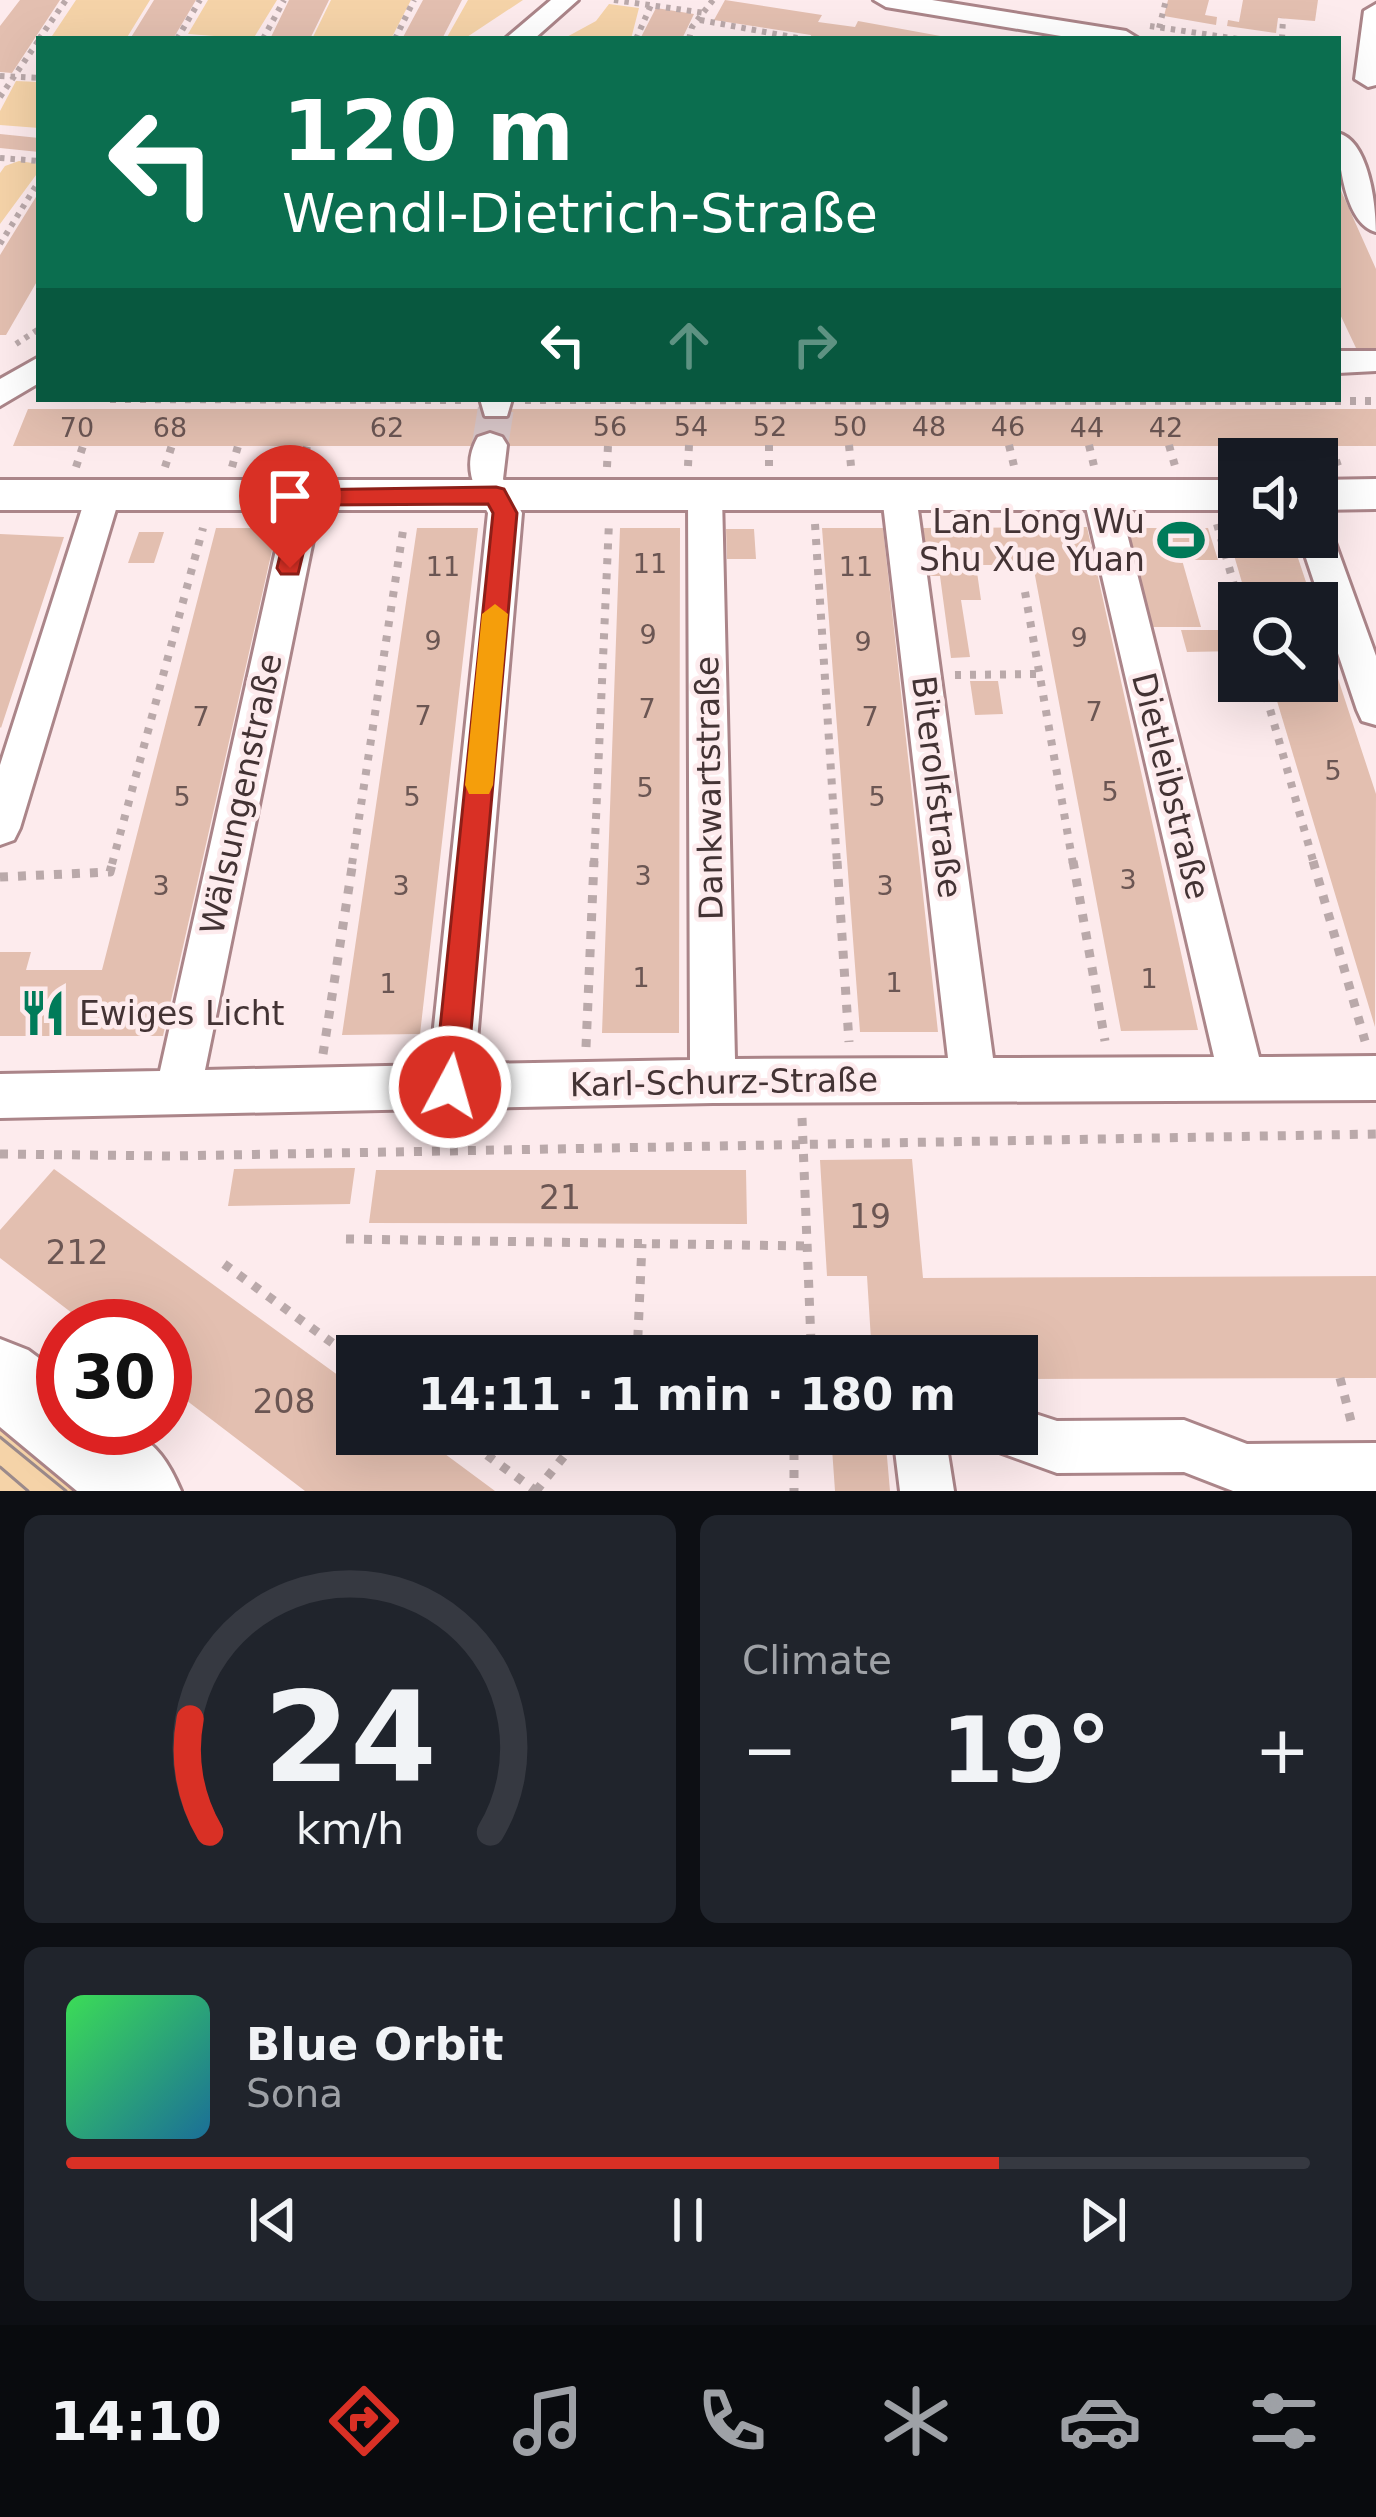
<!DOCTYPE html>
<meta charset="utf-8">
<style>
body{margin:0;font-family:"DejaVu Sans",sans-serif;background:#20242c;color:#f1f3f6;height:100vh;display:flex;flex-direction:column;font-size:45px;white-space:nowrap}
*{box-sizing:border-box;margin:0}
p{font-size:39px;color:#9ea1a6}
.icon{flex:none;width:66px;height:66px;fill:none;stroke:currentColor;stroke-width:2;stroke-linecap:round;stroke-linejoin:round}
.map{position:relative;height:1491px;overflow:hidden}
.drawer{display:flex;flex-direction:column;gap:24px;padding:24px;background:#0d0f14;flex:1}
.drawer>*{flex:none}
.hud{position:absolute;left:36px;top:36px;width:1305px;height:366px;border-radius:0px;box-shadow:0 12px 48px #0002;background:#0b6e4f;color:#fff;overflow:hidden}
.buttons{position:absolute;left:1218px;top:438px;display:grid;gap:24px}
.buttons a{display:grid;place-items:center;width:120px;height:120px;border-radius:0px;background:#171b24;box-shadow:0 12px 48px #0002;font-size:60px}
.speed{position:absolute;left:36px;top:1299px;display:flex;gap:24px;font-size:60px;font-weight:700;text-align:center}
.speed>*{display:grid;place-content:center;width:156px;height:156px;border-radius:50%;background:#171b24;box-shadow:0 12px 48px #0002;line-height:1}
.speed .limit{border:18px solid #d22;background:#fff;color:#111}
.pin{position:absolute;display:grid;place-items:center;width:102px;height:102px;color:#fff;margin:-123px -51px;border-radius:50% 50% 50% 0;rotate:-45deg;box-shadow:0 0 12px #0007}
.pin .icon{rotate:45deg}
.me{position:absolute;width:132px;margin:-66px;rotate:6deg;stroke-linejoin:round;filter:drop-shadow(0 0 9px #0008)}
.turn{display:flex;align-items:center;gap:42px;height:252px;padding:0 48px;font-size:54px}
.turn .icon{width:156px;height:156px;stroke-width:2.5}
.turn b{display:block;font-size:84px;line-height:102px}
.lanes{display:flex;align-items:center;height:114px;padding:0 48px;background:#0003;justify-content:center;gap:60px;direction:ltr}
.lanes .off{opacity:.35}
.big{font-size:90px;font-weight:600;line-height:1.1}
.drawer .widget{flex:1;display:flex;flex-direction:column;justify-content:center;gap:18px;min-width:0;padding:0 42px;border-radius:18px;background:#20242c}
.drawer .dial{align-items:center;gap:0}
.dial svg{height:312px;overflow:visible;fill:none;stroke:#363941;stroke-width:7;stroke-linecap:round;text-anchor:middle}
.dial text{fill:#f1f3f6;stroke:none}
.song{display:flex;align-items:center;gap:36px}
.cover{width:144px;height:144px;border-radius:18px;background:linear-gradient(135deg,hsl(130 70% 55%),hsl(200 70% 35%))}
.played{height:12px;border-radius:6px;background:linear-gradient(90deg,#d93025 75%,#363941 75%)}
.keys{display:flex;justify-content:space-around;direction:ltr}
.heat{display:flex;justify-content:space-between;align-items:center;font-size:66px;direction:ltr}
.drawer .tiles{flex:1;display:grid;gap:24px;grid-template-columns:1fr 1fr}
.widget:last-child{grid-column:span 2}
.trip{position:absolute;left:336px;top:1335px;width:702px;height:120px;border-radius:0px;background:#171b24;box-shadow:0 12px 48px #0002;font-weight:600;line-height:120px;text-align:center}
.tab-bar{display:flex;height:192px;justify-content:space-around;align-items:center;background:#090b0e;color:#9ea1a6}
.tab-bar .icon{width:84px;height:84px}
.tab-bar .selected{color:#d93025}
.tab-bar b{font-size:54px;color:#f1f3f6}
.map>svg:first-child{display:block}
.green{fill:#f5d3a8}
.building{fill:#e3bfb0}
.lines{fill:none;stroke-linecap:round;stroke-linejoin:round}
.minor-tunnel{stroke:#d8c6c8;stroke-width:36;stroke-dasharray:36 18;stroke-linecap:butt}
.minor-casing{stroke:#ab8589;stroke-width:6}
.tertiary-casing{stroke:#ab8589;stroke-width:6}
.primary-casing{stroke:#ab8589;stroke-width:6}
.path-far2{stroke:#baa9aa;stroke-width:6;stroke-dasharray:4.5 6;stroke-linecap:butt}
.path-far1{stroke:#baa9aa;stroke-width:8;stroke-dasharray:6 9;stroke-linecap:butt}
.path{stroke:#baa9aa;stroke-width:9;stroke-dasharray:8 10;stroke-linecap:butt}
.minor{fill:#fff;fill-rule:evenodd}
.tertiary{fill:#fff;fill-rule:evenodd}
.primary{fill:#fff;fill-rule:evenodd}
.tram{stroke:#9b8a8b;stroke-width:3}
.route{fill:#d93025;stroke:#8d1f18;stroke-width:3}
.slow{fill:#f59e0b}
.labels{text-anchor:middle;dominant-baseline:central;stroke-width:9;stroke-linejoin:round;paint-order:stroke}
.number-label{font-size:27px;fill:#6b5653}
.poi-label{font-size:33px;fill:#433334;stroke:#fdebed;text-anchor:end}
.street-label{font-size:33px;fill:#433334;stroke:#fdebed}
.near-number-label{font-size:33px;fill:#6b5653}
</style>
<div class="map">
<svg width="1376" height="1491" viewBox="0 0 1376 1491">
<rect width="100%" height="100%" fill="#fdebed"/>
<path class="green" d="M 76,0 L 150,0 L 126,39 L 50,39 Z
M 208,0 L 277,0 L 253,39 L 188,34 Z
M 331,0 L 411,0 L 391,39 L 312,39 Z
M 468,0 L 523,0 L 464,39 L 446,39 Z
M 609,4 L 639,8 L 631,39 L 563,39 L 596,21 Z
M 16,81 L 39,82 L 39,128 L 0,125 L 0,111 Z
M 19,161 L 39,164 L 39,171 L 0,224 L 0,173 L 5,166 Z
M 0,1410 L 101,1491 L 0,1491 Z"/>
<path class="building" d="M 20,0 L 60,0 L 12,73 L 0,72 L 0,26 Z
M 154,0 L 196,0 L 173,39 L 130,39 Z
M 289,0 L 329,0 L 310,39 L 270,39 Z
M 423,0 L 462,0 L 442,39 L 402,39 Z
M 725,0 L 822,15 L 818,22 L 855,27 L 858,21 L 957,39 L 810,39 L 811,35 L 714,20 Z
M 1168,0 L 1209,0 L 1205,15 L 1217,17 L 1216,25 L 1164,16 Z
M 1243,0 L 1318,0 L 1315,21 L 1278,18 L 1276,33 L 1227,26 L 1228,20 L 1239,22 Z
M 656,8 L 694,14 L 682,39 L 640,39 Z
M 0,134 L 39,138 L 39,152 L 0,148 Z
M 1338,184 L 1376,269 L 1376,348 L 1356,348 L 1338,310 Z
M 39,192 L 39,278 L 6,335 L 0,335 L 0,255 Z
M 28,409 L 1376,409 L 1376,446 L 13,446 Z
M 1087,527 L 1136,749 L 1198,1030 L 1121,1031 L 1033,565 L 976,565 L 981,600 L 961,600 L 970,657 L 951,658 L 940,576 L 928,576 L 922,528 Z
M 216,528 L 277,528 L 163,1036 L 0,1036 L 0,952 L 31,952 L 26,970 L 102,970 Z
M 417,528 L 478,528 L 420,1034 L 342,1035 Z
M 620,528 L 680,528 L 679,1033 L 602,1033 Z
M 822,528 L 883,528 L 938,1032 L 860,1032 Z
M 1122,528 L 1208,528 L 1218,560 L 1182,560 L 1201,627 L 1147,627 Z
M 1226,528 L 1239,528 L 1239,537 L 1291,537 L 1313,603 L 1248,603 Z
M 726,529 L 754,529 L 756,559 L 727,559 Z
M 139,532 L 164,532 L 154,563 L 128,563 Z
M 0,534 L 64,537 L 1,728 L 0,727 Z
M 1318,618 L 1376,794 L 1375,1027 L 1271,681 L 1317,681 Z
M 1181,630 L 1237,630 L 1239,651 L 1187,652 Z
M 970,681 L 998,681 L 1003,714 L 975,715 Z
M 912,1159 L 923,1278 L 1376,1276 L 1376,1378 L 1017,1379 L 1017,1356 L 872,1356 L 867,1276 L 827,1276 L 820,1160 Z
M 355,1168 L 350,1204 L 228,1206 L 234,1169 Z
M 54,1169 L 357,1389 L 357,1434 L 418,1434 L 495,1491 L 305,1491 L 165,1384 L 165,1326 L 89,1326 L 0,1258 L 0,1230 Z
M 376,1170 L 746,1170 L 747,1224 L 369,1223 Z
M 831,1434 L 885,1434 L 890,1491 L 835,1491 Z"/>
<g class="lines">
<path class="minor-tunnel" d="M 490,445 L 496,408"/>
<defs>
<path id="minor" d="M 551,0 L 578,0 L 534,39 L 505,39 Z
M 874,0 L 932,0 L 1126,31 L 1139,39 L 1079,39 L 886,7 Z
M 1376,4 L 1376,85 L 1368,87 L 1355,79 L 1364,11 Z
M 1338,133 C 1369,141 1376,205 1376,232 C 1345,224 1338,160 1338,133 Z
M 1338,351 L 1376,351 L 1376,371 L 1338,373 Z
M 39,357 L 39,383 L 0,406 L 0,379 Z
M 480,399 L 512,399 L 507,416 L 485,416 Z
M 490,433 L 502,437 L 507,445 L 503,479 L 522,513 L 475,1064 L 690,1060 L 688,496 L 693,487 L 717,487 L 722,496 L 735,1059 L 948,1058 L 882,495 L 887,486 L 911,486 L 916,495 L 993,1058 L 1214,1057 L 1083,494 L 1088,485 L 1112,485 L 1117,494 L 1259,1057 L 1376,1056 L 1376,1100 L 713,1103 L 0,1118 L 0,1074 L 160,1071 L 288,496 L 293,487 L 317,487 L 322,496 L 205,1070 L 430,1065 L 488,513 C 473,487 462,465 478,437 Z
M 103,484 L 115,487 L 120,496 L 20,828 L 14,840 L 0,845 L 0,765 L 86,496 L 91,487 Z
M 1317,524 L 1328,528 L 1333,537 L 1376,656 L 1376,725 L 1362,721 L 1357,710 L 1299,537 L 1317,537 Z
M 1017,1408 L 1057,1421 L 1184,1420 L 1247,1444 L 1376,1443 L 1376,1491 L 1233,1491 L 1184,1472 L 1057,1473 L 999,1452 L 991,1434 L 1017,1434 Z
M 893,1434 L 945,1434 L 954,1491 L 900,1491 Z"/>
<path id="tertiary" d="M 1376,479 L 1376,509 L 1317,510 L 1317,480 Z
M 0,480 L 1239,480 L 1239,510 L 0,510 Z"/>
<path id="primary" d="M 0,1339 L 28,1350 L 63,1376 L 63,1428 C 126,1428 154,1426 181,1491 L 77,1491 L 0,1427 Z"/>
</defs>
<use href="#minor" class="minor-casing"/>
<use href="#tertiary" class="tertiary-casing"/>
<use href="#primary" class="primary-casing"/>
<path class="path-far2" d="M 614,0 L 705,13
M 700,20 L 803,39
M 1150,26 L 1238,39
M 1159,28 L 1166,0
M 39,39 L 66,0
M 177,39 L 200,0
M 263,39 L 284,0
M 395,39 L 414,0
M 636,39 L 651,5
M 689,39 L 692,27 L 713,0
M 1282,39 L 1283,18
M 0,76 L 39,78
M 0,97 L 39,40
M 0,158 L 39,161
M 0,244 L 39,181
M 16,344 L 39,329"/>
<path class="path-far1" d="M 110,399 L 468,400
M 525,400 L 1376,401
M 769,445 L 769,467
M 849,445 L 851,466
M 1009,445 L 1014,466
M 1089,445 L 1094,466
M 1169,445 L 1175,466
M 1250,445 L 1255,459
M 1331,446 L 1338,466
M 688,466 L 689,445
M 76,467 L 83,446
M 165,467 L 172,445
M 232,467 L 238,446
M 302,467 L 307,446
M 607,467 L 608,445
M 815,524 L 837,864
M 1217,524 L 1239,603
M 1025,592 L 1073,864
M 955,675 L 1037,674
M 1262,681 L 1314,864
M 112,864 L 203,528
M 352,864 L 404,524
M 594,864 L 609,522"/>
<path class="path" d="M 837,861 L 849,1042
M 1073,861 L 1105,1041
M 1313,861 L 1365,1041
M 0,877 L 110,872 L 113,861
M 586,1047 L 594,861
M 323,1054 L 353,861
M 802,1118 L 811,1342 L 807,1356
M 0,1154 L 170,1156 L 1376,1134
M 346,1239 L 806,1246
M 224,1264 L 357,1361
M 637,1356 L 642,1244
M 1340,1378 L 1353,1429
M 458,1434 L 536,1491
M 794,1434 L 794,1491
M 536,1491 L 582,1434"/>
<use href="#minor" class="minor"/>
<use href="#tertiary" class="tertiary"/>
<use href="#primary" class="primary"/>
<path class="tram" d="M 0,1437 L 66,1491
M 0,1467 L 28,1491"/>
</g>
<path class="route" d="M 496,487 L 504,489 L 517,513 L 466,1087 L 461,1098 L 450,1102 L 438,1098 L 434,1087 L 493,513 L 488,504 L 315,505 L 298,574 L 281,574 L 277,568 L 296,490 Z"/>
<path class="slow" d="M 495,604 L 508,614 L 493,785 L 489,794 L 469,794 L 465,785 L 482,614 Z"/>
<defs>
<symbol id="stadium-bare" viewBox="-9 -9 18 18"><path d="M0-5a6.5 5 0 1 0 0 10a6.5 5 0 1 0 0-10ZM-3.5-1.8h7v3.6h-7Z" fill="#007b59" stroke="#fdebed" stroke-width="2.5" paint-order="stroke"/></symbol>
<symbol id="restaurant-bare" viewBox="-9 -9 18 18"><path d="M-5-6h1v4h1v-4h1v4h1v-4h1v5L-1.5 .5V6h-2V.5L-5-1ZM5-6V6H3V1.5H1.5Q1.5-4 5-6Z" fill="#007b59" stroke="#fdebed" stroke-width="2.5" paint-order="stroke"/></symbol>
</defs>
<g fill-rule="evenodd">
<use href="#stadium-bare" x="1148" y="507" width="66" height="66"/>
<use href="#restaurant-bare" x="10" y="980" width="66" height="66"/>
</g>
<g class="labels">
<g class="number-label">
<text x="610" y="426">56</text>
<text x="691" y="426">54</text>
<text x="770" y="426">52</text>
<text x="850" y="426">50</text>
<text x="929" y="426">48</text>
<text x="1008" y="426">46</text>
<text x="77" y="427">70</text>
<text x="170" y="427">68</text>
<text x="387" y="427">62</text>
<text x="1087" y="427">44</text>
<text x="1166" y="427">42</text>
<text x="650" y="563">11</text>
<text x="443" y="566">11</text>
<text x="856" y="566">11</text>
<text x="648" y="634">9</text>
<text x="1079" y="637">9</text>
<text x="433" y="640">9</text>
<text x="863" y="641">9</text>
<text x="647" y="708">7</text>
<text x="1094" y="711">7</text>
<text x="423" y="715">7</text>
<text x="201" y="716">7</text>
<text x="870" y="716">7</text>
<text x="1333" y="770">5</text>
<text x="645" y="787">5</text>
<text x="1110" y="791">5</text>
<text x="182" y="796">5</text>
<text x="412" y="796">5</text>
<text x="877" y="796">5</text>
<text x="643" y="875">3</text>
<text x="1128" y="879">3</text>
<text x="161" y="885">3</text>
<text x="401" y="885">3</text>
<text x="885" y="885">3</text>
<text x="641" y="977">1</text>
<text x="1149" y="978">1</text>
<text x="894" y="982">1</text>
<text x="388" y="983">1</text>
</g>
<g class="poi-label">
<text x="1145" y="521">Lan Long Wu<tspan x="1145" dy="38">Shu Xue Yuan</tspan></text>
<text x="79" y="1013" text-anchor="start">Ewiges Licht</text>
</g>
<g class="street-label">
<text transform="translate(1171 786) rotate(76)">Dietleibstraße</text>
<text transform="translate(937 787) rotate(83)">Biterolfstraße</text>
<text transform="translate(709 788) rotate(-91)">Dankwartstraße</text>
<text transform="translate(241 794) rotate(-78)">Wälsungenstraße</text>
<text transform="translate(724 1082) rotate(-1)">Karl-Schurz-Straße</text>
</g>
<g class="near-number-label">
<text x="560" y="1197">21</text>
<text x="870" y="1216">19</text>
<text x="77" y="1252">212</text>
<text x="284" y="1401">208</text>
</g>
</g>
</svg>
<div class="buttons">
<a><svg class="icon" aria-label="sound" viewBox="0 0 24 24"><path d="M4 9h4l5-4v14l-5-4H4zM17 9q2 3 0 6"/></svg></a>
<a><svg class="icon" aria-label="search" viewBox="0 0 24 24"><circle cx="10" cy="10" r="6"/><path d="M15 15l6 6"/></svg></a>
</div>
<div class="speed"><div class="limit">30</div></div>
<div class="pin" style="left:290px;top:568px;background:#d93025"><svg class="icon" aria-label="arrive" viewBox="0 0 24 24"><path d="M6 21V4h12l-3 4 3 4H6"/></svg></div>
<svg class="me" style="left:450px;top:1087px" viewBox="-20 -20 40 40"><circle r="17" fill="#d93025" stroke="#fff" stroke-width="3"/><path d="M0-11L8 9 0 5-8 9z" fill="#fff"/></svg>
<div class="trip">14:11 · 1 min · 180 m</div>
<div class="hud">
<div class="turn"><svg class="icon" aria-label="left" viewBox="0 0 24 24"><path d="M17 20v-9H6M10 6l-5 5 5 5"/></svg><div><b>120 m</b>Wendl-Dietrich-Straße</div></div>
<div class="lanes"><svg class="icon" aria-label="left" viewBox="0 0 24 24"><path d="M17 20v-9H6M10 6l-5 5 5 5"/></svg><svg class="icon off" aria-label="ahead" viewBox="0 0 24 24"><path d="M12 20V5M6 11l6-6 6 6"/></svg><svg class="icon off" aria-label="right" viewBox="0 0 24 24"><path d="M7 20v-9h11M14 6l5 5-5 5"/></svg></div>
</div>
</div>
<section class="drawer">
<div class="tiles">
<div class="widget dial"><svg viewBox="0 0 100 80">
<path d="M14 69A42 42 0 1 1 86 69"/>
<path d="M14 69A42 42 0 0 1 9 40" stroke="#d93025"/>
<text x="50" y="56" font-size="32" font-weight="700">24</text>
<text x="50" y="72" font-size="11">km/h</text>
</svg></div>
<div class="widget"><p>Climate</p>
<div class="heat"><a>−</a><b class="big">19°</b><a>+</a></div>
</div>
<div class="widget">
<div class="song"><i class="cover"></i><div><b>Blue Orbit</b><p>Sona</p></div></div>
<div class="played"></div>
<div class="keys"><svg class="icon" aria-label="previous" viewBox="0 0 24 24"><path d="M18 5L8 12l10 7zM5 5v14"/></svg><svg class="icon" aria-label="pause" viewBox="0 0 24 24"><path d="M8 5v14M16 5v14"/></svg><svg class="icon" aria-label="next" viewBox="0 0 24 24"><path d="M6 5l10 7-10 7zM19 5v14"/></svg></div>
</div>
</div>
</section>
<nav class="tab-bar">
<b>14:10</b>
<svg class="icon selected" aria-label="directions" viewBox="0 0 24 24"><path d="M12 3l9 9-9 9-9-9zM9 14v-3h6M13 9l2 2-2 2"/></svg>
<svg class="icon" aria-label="music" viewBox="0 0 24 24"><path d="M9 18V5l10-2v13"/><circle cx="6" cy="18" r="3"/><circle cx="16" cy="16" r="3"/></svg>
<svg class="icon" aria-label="phone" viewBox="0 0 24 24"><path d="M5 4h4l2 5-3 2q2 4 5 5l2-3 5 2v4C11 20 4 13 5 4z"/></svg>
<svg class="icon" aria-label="climate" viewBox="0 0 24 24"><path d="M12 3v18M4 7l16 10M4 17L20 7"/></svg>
<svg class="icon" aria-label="car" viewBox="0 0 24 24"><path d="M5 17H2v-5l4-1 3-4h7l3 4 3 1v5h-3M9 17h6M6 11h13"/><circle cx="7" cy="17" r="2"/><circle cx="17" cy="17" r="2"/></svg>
<svg class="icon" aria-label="filters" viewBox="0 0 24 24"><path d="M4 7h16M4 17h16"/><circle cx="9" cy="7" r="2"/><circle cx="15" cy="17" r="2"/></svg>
</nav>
